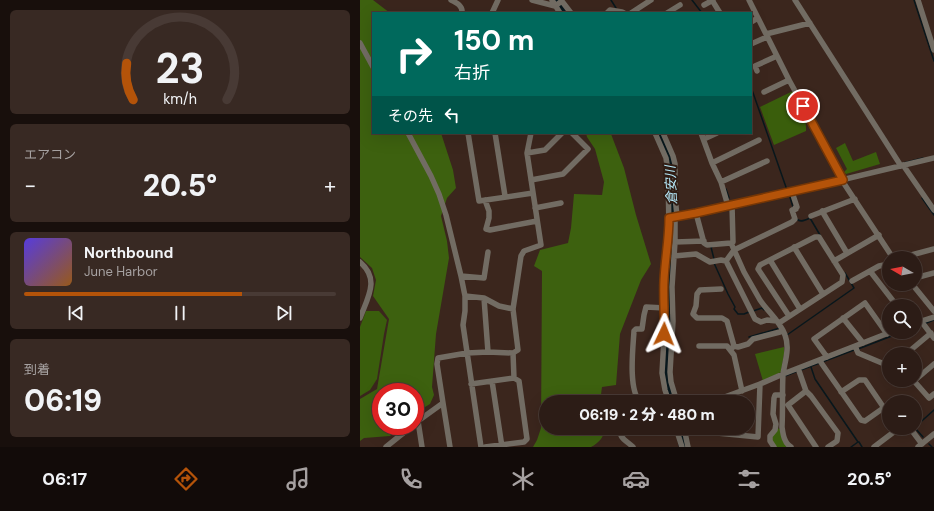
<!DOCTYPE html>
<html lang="ja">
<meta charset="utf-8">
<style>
body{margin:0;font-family:"DM Sans","Noto Sans JP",sans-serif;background:#382923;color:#f1f3f6;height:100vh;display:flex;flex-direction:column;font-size:15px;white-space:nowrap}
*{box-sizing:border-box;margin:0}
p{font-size:13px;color:#a6a1a1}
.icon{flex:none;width:22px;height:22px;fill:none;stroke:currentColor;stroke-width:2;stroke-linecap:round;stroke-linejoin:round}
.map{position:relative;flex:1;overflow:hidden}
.sheet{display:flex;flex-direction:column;gap:10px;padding:10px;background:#180f0c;width:360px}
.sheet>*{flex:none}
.top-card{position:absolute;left:12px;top:12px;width:380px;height:122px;border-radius:0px;box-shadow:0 4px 16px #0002,0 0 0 1px #483a35;background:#00695c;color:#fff;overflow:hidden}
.needle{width:26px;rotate:279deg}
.controls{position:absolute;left:522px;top:251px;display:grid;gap:8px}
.controls a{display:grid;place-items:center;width:40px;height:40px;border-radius:50%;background:#2c1c16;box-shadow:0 4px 16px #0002,0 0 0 1px #483a35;font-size:20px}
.speed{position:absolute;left:12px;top:383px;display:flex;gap:8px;font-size:20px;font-weight:700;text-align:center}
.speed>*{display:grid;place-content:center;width:52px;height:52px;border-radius:50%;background:#2c1c16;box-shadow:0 4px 16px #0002,0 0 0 1px #483a35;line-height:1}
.speed .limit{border:6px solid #d22;background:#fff;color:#111}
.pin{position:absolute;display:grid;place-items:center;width:34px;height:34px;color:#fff;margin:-17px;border:2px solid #fff;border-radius:50%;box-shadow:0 1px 4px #0007}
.me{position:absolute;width:44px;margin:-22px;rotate:2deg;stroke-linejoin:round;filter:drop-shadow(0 0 3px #0008)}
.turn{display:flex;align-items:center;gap:14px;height:84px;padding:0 16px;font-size:18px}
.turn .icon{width:52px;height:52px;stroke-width:2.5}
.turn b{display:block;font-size:28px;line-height:34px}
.then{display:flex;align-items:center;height:38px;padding:0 16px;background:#0003;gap:8px;font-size:15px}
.big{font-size:30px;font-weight:800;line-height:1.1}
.sheet .card{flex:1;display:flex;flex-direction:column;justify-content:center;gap:6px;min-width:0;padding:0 14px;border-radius:6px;background:#382923}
.sheet .dial{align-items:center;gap:0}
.dial svg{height:104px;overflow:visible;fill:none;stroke:#483a35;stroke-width:7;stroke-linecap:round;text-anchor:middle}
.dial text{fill:#f1f3f6;stroke:none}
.song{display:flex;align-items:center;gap:12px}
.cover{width:48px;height:48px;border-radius:6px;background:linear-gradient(135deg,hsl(250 70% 55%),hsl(30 70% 35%))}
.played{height:4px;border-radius:2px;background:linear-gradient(90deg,#b45309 70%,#483a35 70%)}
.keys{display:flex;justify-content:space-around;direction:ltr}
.heat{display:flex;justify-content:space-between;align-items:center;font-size:22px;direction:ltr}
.trip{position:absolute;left:179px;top:395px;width:216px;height:40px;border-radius:20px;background:#2c1c16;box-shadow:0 4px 16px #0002,0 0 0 1px #483a35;font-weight:800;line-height:40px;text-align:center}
.tabs{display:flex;height:64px;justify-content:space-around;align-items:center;background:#120b09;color:#a6a1a1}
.tabs .icon{width:28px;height:28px}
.tabs .active{color:#b45309}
.tabs b{font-size:18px;color:#f1f3f6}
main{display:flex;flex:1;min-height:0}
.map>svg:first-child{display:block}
.green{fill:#3a5e0c}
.forest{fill:#3d610f}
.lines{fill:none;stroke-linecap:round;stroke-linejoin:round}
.stream{stroke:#08171c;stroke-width:1.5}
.river{stroke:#08171c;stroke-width:10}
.minor{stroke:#726c63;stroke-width:5.5}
.route-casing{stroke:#753606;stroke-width:10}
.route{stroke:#b45309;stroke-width:7}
.labels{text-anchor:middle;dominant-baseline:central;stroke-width:4;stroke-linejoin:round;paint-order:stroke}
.water-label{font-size:13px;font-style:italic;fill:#b6eafb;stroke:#301d14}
</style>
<main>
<section class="sheet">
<div class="card dial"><svg viewBox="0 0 100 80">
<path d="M14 69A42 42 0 1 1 86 69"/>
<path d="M14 69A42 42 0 0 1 9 41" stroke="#b45309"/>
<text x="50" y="56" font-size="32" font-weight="700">23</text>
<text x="50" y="72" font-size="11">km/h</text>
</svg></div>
<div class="card"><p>エアコン</p>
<div class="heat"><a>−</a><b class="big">20.5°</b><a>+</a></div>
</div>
<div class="card">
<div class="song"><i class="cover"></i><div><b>Northbound</b><p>June Harbor</p></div></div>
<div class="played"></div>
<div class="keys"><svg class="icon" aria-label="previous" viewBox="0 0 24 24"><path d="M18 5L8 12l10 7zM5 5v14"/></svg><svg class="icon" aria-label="pause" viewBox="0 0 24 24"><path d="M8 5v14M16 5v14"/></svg><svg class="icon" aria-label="next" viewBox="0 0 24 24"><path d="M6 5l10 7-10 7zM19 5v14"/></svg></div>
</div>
<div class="card"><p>到着</p><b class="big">06:19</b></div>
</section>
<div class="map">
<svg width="574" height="447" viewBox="0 0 574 447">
<rect width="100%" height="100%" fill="#3b261d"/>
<path class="green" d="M 433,91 C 439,104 447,116 446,131 L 414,145 L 400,107 Z
M 485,143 L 493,161 L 516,152 L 520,164 L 486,174 L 484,172 L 487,169 L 476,148 Z
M 6,311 L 19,311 L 27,320 L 24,334 L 17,379 L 10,390 L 0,396 L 0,327 Z
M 424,347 L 424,354 L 421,372 L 403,381 L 395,354 Z
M 416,428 L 421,429 L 428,447 L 415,447 L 411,440 Z"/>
<path class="forest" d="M 0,0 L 13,0 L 30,13 L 13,13 L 13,133 L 81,133 L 93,170 L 96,188 L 87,198 L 81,216 L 87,241 L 89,258 L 76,334 L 72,387 L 74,395 L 70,404 L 55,413 L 55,392 L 21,392 L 21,426 L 41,426 L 30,436 L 4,438 L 0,441 L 0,399 L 17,389 L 29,319 L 13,296 L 16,280 L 12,268 L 0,257 Z
M 226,133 L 251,133 L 251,134 L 264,168 L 276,215 L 291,264 L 281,280 L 260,334 L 256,385 L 242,387 L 240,402 L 186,402 L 186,428 L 245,428 C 244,437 239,443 231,447 L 173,447 L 177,440 L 181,428 L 182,271 L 174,266 L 180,250 L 208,243 L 211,228 L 214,194 L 242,195 L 244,182 L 235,149 L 227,137 Z"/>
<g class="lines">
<path class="stream" d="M 251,0 L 256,8
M 332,0 L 342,13
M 554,0 L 574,61
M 391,87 L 427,190
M 543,163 L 563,158
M 366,189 L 369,198
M 429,194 L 433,207
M 562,198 L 574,215
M 437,219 C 440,223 446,220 450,218 L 460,235
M 352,247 L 351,247 L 354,259
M 354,263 L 368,294 L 375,307 L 374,309 L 378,314 L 384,314 L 389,312
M 393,311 L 402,308 L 404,310
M 564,324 L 574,320
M 555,327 L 561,325
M 427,335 L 494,288 L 485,273
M 389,337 L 420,328
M 498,349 L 542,332
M 451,367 L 455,379 L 498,442 L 491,447
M 441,370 L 494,350
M 425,376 L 438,371
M 555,427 L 574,410
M 555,428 L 563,437
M 499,442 L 502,447
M 569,444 L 572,447"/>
<path class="river" d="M 196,0 L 207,13
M 299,133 L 309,154 L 311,162 L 312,173 L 311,192 L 312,215
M 312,235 L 308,285 L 309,321 L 306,370 L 307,385 L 313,402
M 320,428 L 324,447"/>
<path class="minor" d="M 91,0 C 97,3 103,6 102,13
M 172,0 L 195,6 L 202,1
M 192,0 L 200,13
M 201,0 L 211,13
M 352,0 L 360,13
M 389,0 L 429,80 L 483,178 L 483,182 L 533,258
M 435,0 L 541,166
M 558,0 L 574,50
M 344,5 L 353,0
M 132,13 L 138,0
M 247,13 L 250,10 L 262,12 L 264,13
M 271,13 L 291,0
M 307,13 L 320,5
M 391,22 L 398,18
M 406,34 L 450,23
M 0,43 L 13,67
M 391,44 L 407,37
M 397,71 L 395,66 L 417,56
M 404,92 L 429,80
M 48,133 L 71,176 L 79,194 L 86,215 L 101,276 L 105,296 L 105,311 L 103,325 L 121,447
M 108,133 L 119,201 L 173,193
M 135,133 L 145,196
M 295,133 L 306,158 L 308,171 L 309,231 L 304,281 L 305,321 L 302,373 L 305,390 L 309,402
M 303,133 L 313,156 L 315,164 L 315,197 L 317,216
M 341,133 L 352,163 L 361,182 L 368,206
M 344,139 L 357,133
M 167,153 L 185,150 L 202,133
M 352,163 L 399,140
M 543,165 L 574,210
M 171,180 L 203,174 L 228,149 L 212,133
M 361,182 L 407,161
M 125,200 L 129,211 L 129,218 L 126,229 L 130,230 L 177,221
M 372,205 L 373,242 L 371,243 L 384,272 L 400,300 C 408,312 420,321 425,335 C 430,348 425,361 423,374 C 422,392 423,409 422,427 C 423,434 424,443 431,447
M 175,208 L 201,203
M 462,211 L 487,253
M 336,213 L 344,243 L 347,245 L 371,243
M 315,216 L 315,242 L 312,287 L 313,321 L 310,372 L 311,382 L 317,402
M 451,216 L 495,199
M 309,218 L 336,213 L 431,192 L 574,158
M 315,242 L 344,241
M 434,247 L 463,294
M 314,256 L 336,254 L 350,262 L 361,260 L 366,261
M 540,258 L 574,249
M 410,260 L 440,309
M 474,261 L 519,235
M 0,262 C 20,279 8,297 0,318
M 510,271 L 537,306
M 101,276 L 124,278 L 128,252
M 555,278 L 574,273
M 492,281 L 519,266 L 529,264
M 552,284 L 574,311
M 361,289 L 340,290 L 337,294 L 336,306 L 333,314 L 337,318 L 362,318 L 367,321 L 374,346
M 105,296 L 124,298 L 139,306 L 153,309
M 124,298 L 128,352
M 483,318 L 503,343
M 417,321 L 407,320 L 401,322 L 395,319 L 366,261 L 374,250 L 432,222 L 435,219 L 432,210 L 436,209 L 435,208 L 437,207 L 432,192
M 561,321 L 574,338
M 419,323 L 482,282 L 483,275 L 459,237 L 455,237 L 400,265 L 398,269 L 429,316
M 555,323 L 574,317
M 339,346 L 367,346 L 374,355 L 382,391
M 495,346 L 498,353 L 529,366
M 372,348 L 374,346 L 378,347 L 388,344 L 393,339 L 420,332
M 546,354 L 571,333
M 467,357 L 454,339 L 505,303 L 527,334
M 460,360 L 462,364 L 501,420 L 505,421 L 529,404
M 574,364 L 554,381 L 569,398 L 574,394
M 438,368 L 446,391 L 451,396 L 478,433 L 477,441 L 468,447
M 132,381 L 142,447
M 111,384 L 154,378
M 446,391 L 428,405 L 456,447
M 481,392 L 499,380 L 505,380 L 524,408
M 280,402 C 268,389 273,348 274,331 L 276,329 L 282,329 L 284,315 L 286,307 L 305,308
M 351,402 L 400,384 L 423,374 L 531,332
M 532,402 L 536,399
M 83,403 L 90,447
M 261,428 C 257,437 267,441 273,447
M 316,428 L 322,447
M 324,428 L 328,447
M 550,428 L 562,444
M 357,433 L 398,437 L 400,384
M 26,447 L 52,426
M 62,447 L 58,421 L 83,403 L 77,364 L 78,358 L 107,353 L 128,352 L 153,353 L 158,350 L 153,309 L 161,256 L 164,251 L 181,245 L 167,153 L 171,133
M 125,447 L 164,442 L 167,439 L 159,381 L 154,378 L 153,353
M 414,447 L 410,441 L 410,436 L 415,430 L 416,424 L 413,414 L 414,398 L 415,395 L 423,395
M 514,447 L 539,428
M 558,447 L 574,434"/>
</g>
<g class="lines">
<defs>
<path id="route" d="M 304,334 C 305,316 303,298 304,280 C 305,259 309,239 309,218 L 336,213 L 483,180 L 443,106"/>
</defs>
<use href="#route" class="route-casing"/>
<use href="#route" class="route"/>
</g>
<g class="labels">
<g class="water-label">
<text transform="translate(311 185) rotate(-93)">倉安川</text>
</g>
</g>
</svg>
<div class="controls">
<a><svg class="needle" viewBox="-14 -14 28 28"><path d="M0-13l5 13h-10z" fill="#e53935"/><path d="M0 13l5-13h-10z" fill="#a6a1a1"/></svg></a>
<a><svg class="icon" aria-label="search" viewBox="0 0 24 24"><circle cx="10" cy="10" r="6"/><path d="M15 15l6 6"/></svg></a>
<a>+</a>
<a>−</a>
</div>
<div class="speed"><div class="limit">30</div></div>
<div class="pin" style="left:443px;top:106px;background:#d93025"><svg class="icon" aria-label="arrive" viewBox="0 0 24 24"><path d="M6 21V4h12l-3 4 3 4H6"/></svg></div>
<svg class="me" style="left:304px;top:334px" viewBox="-20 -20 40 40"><path d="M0-17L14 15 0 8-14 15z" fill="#b45309" stroke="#fff" stroke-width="4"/></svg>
<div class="trip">06:19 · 2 分 · 480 m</div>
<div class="top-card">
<div class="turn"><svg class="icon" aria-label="right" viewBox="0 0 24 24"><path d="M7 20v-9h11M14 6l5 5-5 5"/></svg><div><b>150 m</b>右折</div></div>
<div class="then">その先<svg class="icon" aria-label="left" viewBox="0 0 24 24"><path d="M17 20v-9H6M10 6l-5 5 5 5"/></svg></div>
</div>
</div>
</main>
<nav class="tabs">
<b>06:17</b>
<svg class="icon active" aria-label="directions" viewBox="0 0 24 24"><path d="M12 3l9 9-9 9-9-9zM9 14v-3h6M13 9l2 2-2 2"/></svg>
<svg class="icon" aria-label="music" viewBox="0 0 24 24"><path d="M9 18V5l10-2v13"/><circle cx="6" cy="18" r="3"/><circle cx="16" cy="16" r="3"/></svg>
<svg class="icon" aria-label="phone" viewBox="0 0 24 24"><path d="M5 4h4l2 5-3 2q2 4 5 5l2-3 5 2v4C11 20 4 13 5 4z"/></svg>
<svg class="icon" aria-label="climate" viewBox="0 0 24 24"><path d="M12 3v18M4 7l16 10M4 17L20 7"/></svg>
<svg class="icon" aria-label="car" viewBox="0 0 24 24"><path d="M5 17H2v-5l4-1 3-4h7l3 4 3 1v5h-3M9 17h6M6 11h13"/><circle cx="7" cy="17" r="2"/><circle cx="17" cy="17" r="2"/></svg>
<svg class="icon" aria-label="filters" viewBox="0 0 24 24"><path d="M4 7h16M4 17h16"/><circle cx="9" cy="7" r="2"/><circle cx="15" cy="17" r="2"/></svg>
<b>20.5°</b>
</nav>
